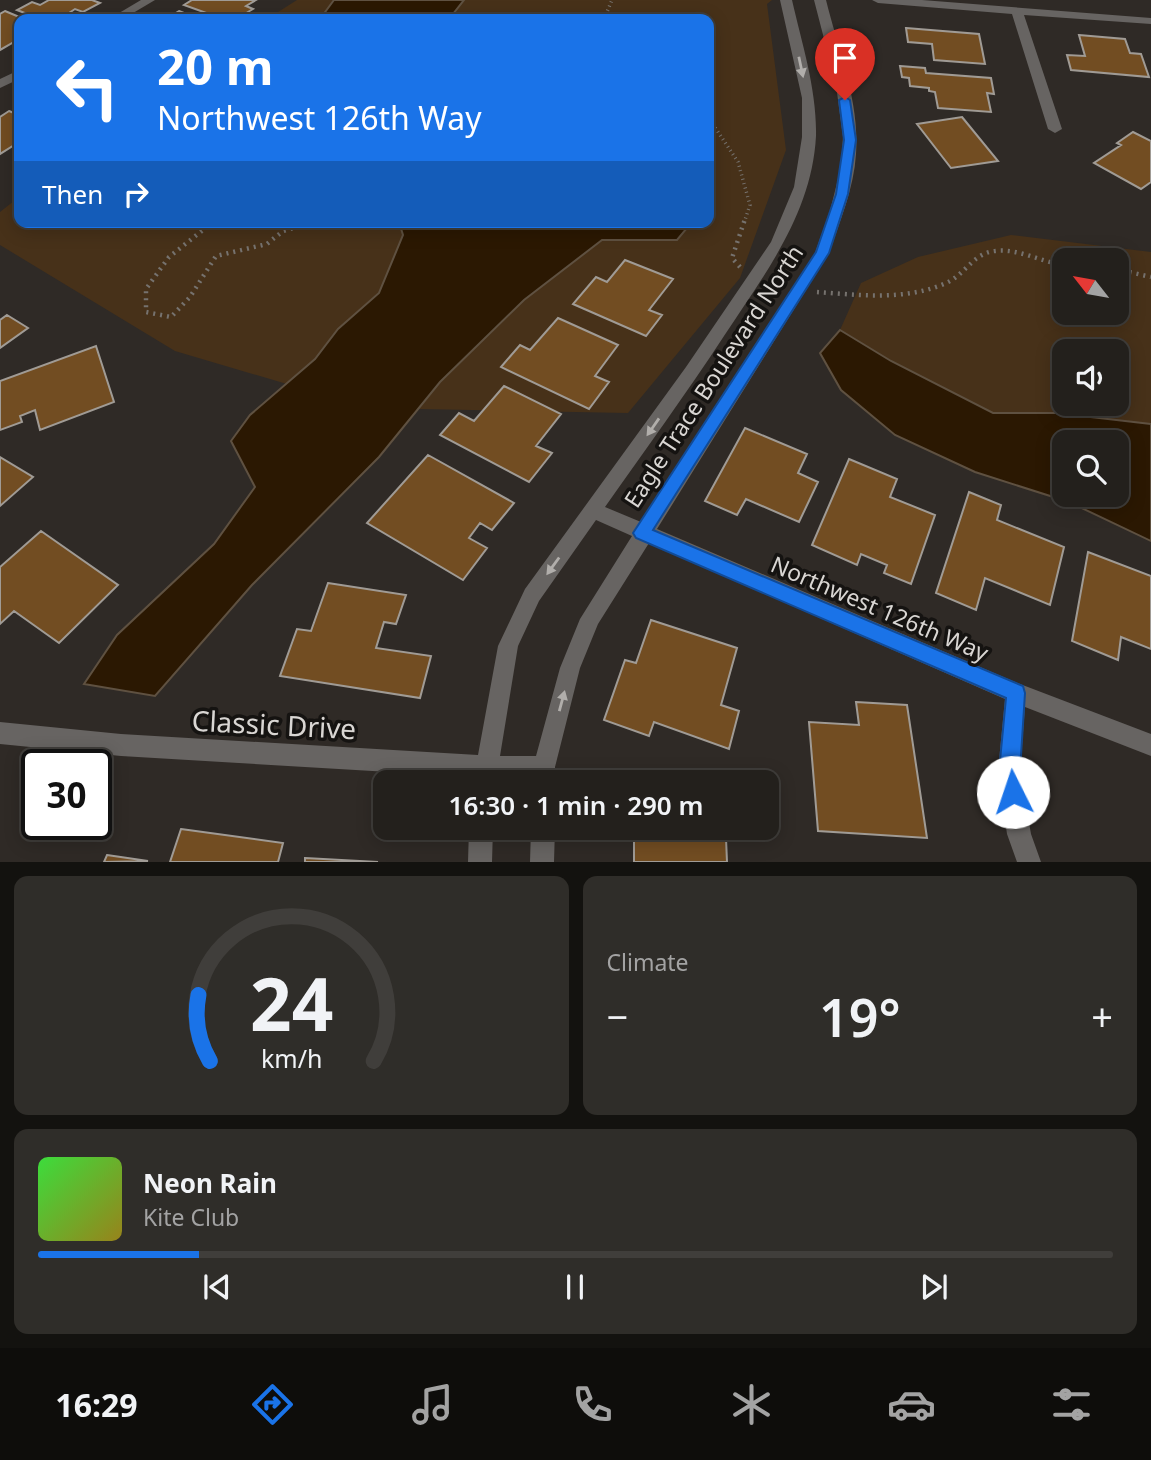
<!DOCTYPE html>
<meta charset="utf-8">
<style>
body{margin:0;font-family:"Noto Sans",sans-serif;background:#2f2d29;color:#f1f3f6;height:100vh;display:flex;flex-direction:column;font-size:26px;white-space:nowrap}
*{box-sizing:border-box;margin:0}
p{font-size:23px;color:#a3a3a3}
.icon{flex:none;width:38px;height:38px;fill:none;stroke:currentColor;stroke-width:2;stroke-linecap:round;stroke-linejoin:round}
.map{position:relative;height:862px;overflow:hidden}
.sheet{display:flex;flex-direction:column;gap:14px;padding:14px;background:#13120f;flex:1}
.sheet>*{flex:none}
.guide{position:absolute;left:14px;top:14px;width:700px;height:214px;border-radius:14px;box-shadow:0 4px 18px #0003,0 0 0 2px #403e3b;background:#1a73e8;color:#fff;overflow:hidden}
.needle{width:46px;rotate:301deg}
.controls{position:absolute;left:1052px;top:248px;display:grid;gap:14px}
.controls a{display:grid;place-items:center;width:77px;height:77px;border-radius:14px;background:#23201c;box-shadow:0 4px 18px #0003,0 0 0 2px #403e3b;font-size:35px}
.speed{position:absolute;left:21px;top:749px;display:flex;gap:14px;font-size:35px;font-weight:700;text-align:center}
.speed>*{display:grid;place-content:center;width:91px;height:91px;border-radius:50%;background:#23201c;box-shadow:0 4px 18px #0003,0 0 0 2px #403e3b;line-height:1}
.speed .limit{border:4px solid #111;border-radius:10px;background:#fff;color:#111}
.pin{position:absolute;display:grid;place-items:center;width:60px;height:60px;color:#fff;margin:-72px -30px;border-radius:50% 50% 50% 0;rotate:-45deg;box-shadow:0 0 7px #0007}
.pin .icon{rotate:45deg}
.me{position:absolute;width:77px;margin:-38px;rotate:356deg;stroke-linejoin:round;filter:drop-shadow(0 0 5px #0008)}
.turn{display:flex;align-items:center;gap:24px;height:147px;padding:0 28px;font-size:32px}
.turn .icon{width:91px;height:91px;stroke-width:2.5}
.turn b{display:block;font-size:49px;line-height:60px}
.then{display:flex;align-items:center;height:66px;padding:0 28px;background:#0003;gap:14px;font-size:26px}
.big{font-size:52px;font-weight:600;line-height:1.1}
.sheet .tile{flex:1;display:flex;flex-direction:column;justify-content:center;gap:10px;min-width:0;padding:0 24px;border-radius:14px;background:#2f2d29}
.sheet .dial{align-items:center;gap:0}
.dial svg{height:182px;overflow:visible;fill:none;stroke:#403e3b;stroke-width:7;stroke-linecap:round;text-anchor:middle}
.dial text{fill:#f1f3f6;stroke:none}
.song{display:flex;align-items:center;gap:21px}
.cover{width:84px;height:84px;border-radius:10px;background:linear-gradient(135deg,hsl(120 70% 55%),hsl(50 70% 35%))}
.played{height:7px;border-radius:4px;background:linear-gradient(90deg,#1a73e8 15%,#403e3b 15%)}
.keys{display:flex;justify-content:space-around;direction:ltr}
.heat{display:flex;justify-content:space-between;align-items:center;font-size:38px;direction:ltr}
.sheet .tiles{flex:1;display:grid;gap:14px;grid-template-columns:1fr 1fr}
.tile:last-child{grid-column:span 2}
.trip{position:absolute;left:373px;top:770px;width:406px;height:70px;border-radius:14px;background:#23201c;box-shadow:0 4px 18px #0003,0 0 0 2px #403e3b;font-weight:600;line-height:70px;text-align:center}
.tabs{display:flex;height:112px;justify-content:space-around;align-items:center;background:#0e0d0b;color:#a3a3a3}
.tabs .icon{width:49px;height:49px}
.tabs .selected{color:#1a73e8}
.tabs b{font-size:32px;color:#f1f3f6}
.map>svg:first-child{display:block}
.green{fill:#473119;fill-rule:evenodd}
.water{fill:#2b1802;stroke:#5f5141;stroke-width:2;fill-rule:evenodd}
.building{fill:#724d22;stroke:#a09b95;stroke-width:2}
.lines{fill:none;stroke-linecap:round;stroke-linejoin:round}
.path-far1{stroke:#76726e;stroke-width:3.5;stroke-dasharray:1 3.5;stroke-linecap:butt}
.path{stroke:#76726e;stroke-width:4.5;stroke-dasharray:2 5;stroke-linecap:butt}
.minor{fill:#676462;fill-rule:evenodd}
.oneway{fill:#b1aeab}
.route{fill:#1a73e8;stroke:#114b97;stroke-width:2}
.labels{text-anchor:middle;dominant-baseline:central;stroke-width:7;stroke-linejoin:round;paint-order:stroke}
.street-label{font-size:23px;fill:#d9d6d3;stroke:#151311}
.near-street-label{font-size:28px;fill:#d9d6d3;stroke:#151311}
</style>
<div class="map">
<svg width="1151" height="862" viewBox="0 0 1151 862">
<rect width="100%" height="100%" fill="#2f2a26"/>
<path class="green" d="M 297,0 L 772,0 L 767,4 L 786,150 L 740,278 L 628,413 L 368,408 L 175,351 L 0,245 L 0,212 L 19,197 L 19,222 L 709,222 L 709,19 L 267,19 Z
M 1011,235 L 1151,252 L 1151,424 L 1056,413 L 993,413 L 891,361 L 840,330 L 861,283 L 918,257 ZM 1064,261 L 1116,261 L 1116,313 L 1064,313 ZM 1064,352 L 1116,352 L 1116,404 L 1064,404 Z"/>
<path class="water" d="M 334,0 L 464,0 L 449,19 L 320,19 Z
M 399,222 L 692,222 L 677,240 L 602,240 L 524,300 L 440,382 L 379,457 L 252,585 L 155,696 L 84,684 L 117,635 L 214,544 L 255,487 L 231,441 L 250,415 L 315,359 L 338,329 L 379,293 L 403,235 Z
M 840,330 L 891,361 L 993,413 L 1056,413 L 1151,424 L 1151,541 L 1069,502 L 975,472 L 895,435 L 841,390 L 820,353 ZM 1064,443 L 1116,443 L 1116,495 L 1064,495 Z"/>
<path class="building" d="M 49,0 L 92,0 L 100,3 L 83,12 L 75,9 L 69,13 L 77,16 L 71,19 L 40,19 L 17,10 L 32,2 L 40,5 Z
M 192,0 L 256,0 L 246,6 L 253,9 L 236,19 L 223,19 L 184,5 Z
M 5,11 L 24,19 L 19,19 L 19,39 L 0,50 L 0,14 Z
M 179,11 L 199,19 L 166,19 Z
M 906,28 L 979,34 L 985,64 L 934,60 L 932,44 L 908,42 Z
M 1079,35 L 1125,39 L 1130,53 L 1141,54 L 1149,77 L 1071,70 L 1067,55 L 1085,56 Z
M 900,66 L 925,68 L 926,73 L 991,78 L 994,94 L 987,93 L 991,112 L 938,108 L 935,92 L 929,91 L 929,88 L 910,86 L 909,78 L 902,77 Z
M 9,111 L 19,115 L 19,142 L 0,154 L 0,117 Z
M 962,117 L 998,161 L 951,168 L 917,124 Z
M 1133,132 L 1151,141 L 1151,182 L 1141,189 L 1094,163 L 1121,145 L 1117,143 Z
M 625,260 L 673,279 L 649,310 L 662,315 L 646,336 L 573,304 L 596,277 L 607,282 Z
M 7,315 L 28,328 L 0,348 L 0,320 Z
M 558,318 L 618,345 L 595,376 L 609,382 L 589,409 L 501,367 L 520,345 L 530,350 Z
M 96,346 L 114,402 L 40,430 L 35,410 L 20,416 L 22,422 L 0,430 L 0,381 Z
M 504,386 L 561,414 L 536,446 L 552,453 L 529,482 L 440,435 L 459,413 L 474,421 Z
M 745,428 L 807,454 L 798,473 L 818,482 L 799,522 L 746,499 L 737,515 L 705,501 Z
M 428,455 L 514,503 L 492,530 L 480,523 L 469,538 L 487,548 L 463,580 L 367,523 Z
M 0,457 L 33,477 L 0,506 Z
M 849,459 L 897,479 L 890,497 L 935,515 L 911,584 L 884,573 L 887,565 L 861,554 L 857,565 L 812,545 Z
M 969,492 L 1001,505 L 997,520 L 1064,547 L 1050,605 L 985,578 L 976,610 L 936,593 Z
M 41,531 L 118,585 L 59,643 L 14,611 L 0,624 L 0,567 Z
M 1088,552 L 1151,576 L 1151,649 L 1121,637 L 1118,660 L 1072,641 Z
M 328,583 L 406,595 L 396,624 L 384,622 L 376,648 L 431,656 L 420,698 L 280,676 L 297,629 L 311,631 Z
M 651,620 L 737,648 L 721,705 L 739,711 L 729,749 L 654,722 L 649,736 L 604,720 L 625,660 L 636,663 Z
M 856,702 L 907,705 L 927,838 L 818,831 L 809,722 L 859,725 Z
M 602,779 L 676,782 L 602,782 Z
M 601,828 L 743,828 L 743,839 L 726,838 L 727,862 L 634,862 L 634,832 L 601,831 Z
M 181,829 L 283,843 L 278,862 L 170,862 Z
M 107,855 L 148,861 L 104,862 Z
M 305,858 L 378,862 L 305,862 Z"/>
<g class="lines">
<path class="path-far1" d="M 604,19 L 612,0
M 709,102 L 712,123 L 738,162 L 750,205 L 745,220"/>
<path class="path" d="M 213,222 L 169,257 L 146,289 L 146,312 L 171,317 L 190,297 L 216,256 L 267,244 L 283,231 L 315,222
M 740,267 L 732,258 L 745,219
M 1116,269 L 1151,277
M 817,292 C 859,295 906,301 946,283 C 965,275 973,253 995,251 C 1018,248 1041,262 1064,265"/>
<path class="minor" d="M 141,0 L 155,0 L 123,19 L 109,19 Z
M 780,0 L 792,0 C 802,44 817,90 816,136 C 812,213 765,274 724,336 C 686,394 645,450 605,507 L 641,522 L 815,253 L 830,211 L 841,167 L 843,137 L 836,85 L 814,0 L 826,0 C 838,49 860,102 856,154 C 854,188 840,221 829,253 L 657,529 L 1020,684 L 1151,734 L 1151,756 L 1025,707 L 1020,771 L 1031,834 L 1041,862 L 1017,862 L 1007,834 L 998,771 L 1005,699 L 649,543 L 598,624 L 580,668 L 555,767 L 555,782 L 533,782 L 533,778 L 496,778 L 495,782 L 473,782 L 474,777 L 121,756 L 0,744 L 0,722 L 121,734 L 478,755 L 498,646 L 525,589 L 686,367 L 771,242 L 794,187 L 802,137 L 802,98 ZM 596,520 L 632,536 L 580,619 L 560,668 L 536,756 L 500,756 L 518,646 L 539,601 Z
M 872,0 L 922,0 L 1151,18 L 1151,24 L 1024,15 L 1062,129 L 1055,133 L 1048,129 L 1012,14 L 878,3 Z
M 19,70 L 19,79 L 0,88 L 0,79 Z
M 469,828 L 493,828 L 492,862 L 468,862 Z
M 531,828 L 555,828 L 554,862 L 530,862 Z"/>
</g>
<defs><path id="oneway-solid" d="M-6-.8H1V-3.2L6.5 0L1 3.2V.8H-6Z" transform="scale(1.75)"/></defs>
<g class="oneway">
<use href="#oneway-solid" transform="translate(801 67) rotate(78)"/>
<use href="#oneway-solid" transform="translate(653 427) rotate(125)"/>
<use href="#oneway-solid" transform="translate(553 566) rotate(126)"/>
<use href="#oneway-solid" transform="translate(562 701) rotate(-75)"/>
</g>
<path class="route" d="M 845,97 L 850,100 L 856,140 L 848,194 L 829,253 L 653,530 L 1023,686 L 1025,693 L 1020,771 L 1023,792 L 1020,799 L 1013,802 L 1005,799 L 999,771 L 1006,698 L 636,538 L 633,533 L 816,252 L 836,194 L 844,140 L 839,100 Z"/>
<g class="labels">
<g class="street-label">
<text transform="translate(713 376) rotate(-57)">Eagle Trace Boulevard North</text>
<text transform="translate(880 608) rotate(23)">Northwest 126th Way</text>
</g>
<g class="near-street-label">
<text transform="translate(274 724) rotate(3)">Classic Drive</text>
</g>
</g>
</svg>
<div class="controls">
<a><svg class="needle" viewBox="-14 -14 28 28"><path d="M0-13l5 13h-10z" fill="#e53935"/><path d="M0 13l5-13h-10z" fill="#a3a3a3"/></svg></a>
<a><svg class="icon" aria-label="sound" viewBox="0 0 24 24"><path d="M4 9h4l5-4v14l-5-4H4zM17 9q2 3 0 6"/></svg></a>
<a><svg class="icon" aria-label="search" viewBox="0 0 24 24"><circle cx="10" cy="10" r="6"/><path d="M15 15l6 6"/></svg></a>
</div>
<div class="speed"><div class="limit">30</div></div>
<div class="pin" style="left:845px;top:100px;background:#d93025"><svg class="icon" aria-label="arrive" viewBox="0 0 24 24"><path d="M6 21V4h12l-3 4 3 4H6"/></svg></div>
<svg class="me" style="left:1013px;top:792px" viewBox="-20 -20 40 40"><circle r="19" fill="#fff"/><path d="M0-13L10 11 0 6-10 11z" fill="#1a73e8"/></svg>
<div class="trip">16:30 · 1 min · 290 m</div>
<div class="guide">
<div class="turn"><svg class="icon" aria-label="left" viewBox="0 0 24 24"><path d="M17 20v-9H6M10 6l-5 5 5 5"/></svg><div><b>20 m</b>Northwest 126th Way</div></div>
<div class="then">Then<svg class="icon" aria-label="right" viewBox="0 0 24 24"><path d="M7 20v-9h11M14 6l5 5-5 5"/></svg></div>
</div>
</div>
<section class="sheet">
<div class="tiles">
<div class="tile dial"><svg viewBox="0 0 100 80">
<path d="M14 69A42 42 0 1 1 86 69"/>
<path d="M14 69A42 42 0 0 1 9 40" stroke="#1a73e8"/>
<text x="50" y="56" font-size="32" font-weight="700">24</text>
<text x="50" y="72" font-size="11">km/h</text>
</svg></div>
<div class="tile"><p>Climate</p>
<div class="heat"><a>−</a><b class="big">19°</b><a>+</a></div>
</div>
<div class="tile">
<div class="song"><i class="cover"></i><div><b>Neon Rain</b><p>Kite Club</p></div></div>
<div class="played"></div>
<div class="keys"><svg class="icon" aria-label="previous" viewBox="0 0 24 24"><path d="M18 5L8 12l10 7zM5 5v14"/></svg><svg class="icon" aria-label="pause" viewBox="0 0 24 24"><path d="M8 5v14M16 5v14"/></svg><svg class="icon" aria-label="next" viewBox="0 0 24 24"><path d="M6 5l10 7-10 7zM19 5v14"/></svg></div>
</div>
</div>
</section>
<nav class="tabs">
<b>16:29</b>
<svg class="icon selected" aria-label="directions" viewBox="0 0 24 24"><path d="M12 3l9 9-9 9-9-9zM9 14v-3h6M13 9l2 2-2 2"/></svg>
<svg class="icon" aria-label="music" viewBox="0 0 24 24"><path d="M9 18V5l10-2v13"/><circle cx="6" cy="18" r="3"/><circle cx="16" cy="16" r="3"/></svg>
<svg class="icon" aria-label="phone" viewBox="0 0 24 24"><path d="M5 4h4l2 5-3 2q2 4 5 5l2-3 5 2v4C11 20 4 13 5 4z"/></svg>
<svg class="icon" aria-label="climate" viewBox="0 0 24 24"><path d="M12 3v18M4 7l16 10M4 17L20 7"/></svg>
<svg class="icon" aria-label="car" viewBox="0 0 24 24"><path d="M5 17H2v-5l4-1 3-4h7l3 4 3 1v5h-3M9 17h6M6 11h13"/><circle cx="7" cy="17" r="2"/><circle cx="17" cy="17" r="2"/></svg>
<svg class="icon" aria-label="filters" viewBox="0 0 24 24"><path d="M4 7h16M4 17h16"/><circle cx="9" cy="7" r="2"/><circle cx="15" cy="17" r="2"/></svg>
</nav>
